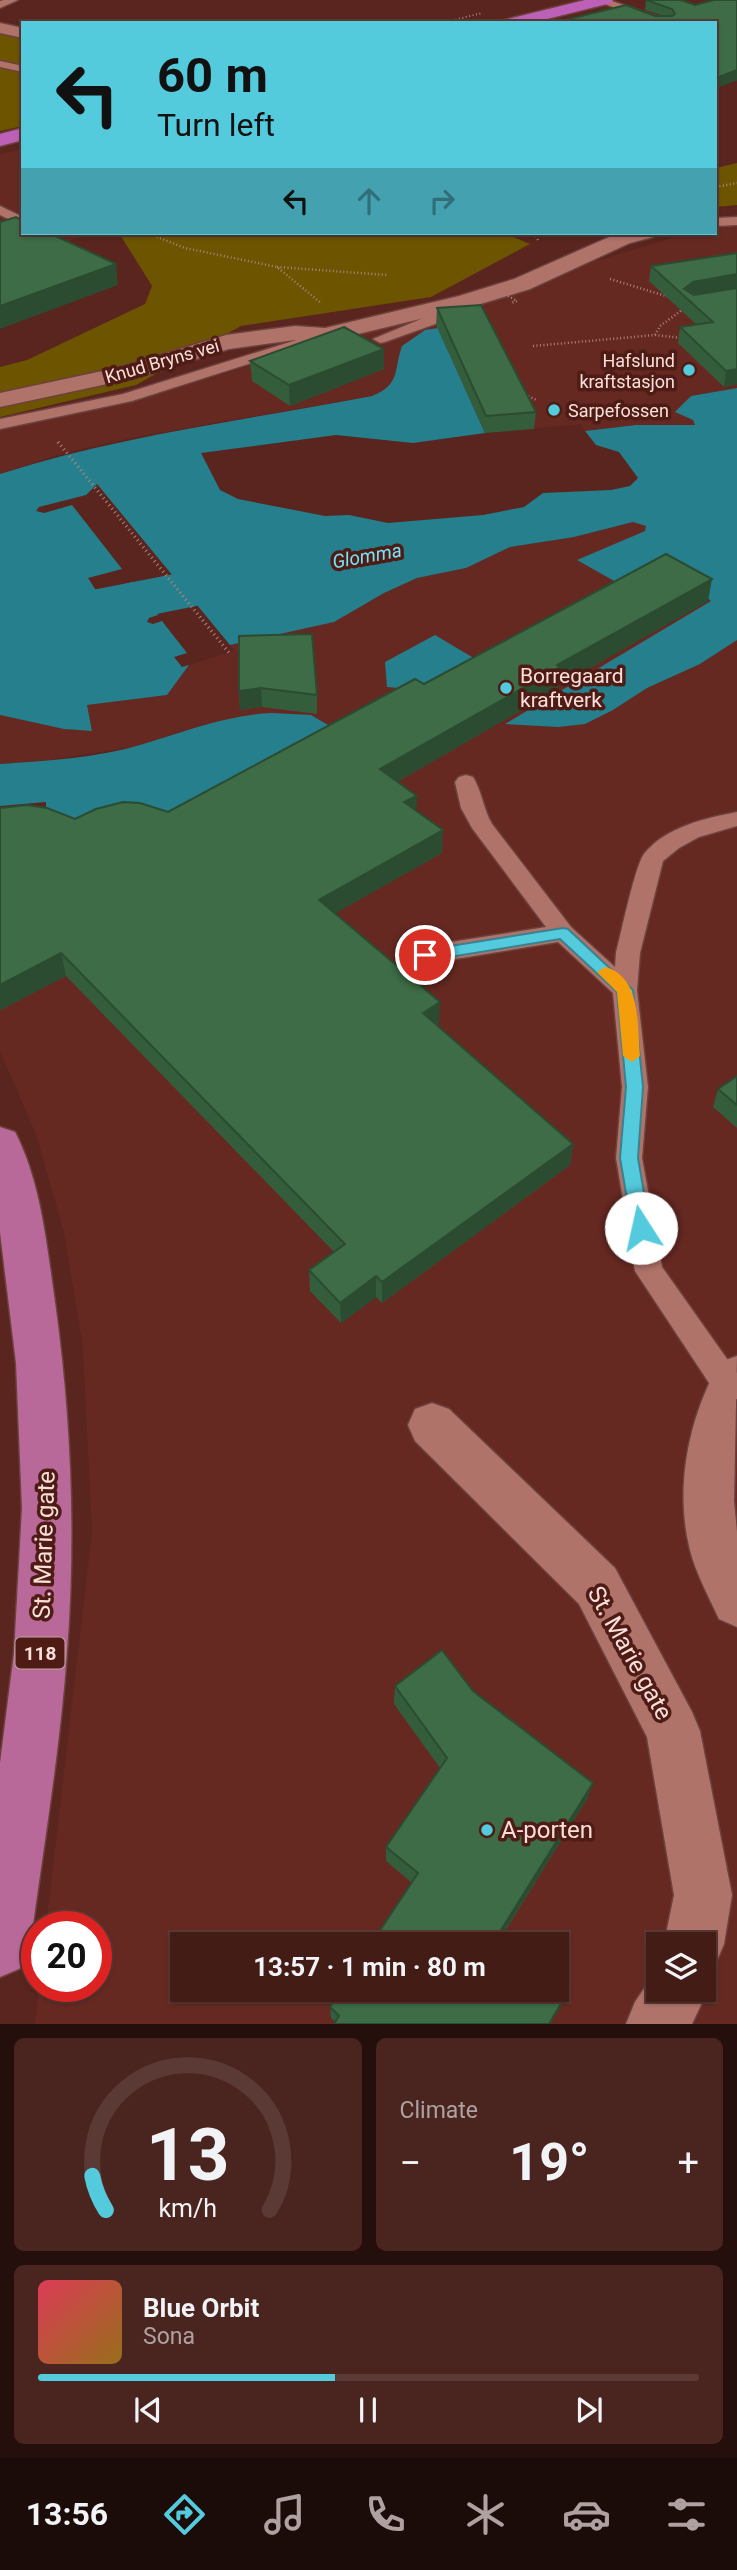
<!DOCTYPE html>
<meta charset="utf-8">
<style>
body{margin:0;font-family:Roboto,sans-serif;background:#4a251f;color:#f1f3f6;height:100vh;display:flex;flex-direction:column;font-size:26px;white-space:nowrap}
*{box-sizing:border-box;margin:0}
p{font-size:23px;color:#afa1a1}
.icon{flex:none;width:38px;height:38px;fill:none;stroke:currentColor;stroke-width:2;stroke-linecap:round;stroke-linejoin:round}
.map{position:relative;height:2024px;overflow:hidden}
.details{display:flex;flex-direction:column;gap:14px;padding:14px;background:#250f0c;flex:1}
.details>*{flex:none}
.banner{position:absolute;left:21px;top:21px;width:696px;height:214px;border-radius:0px;box-shadow:0 2px 5px #0004,0 0 0 2px #5b3a35;background:#54cadd;color:#111;overflow:hidden}
.controls{position:absolute;left:646px;top:1932px;display:grid;gap:14px}
.controls a{display:grid;place-items:center;width:70px;height:70px;border-radius:0px;background:#431c16;box-shadow:0 2px 5px #0004,0 0 0 2px #5b3a35;font-size:35px}
.speed{position:absolute;left:21px;top:1911px;display:flex;gap:14px;font-size:35px;font-weight:700;text-align:center}
.speed>*{display:grid;place-content:center;width:91px;height:91px;border-radius:50%;background:#431c16;box-shadow:0 2px 5px #0004,0 0 0 2px #5b3a35;line-height:1}
.speed .limit{border:10px solid #d22;background:#fff;color:#111}
.pin{position:absolute;display:grid;place-items:center;width:60px;height:60px;color:#fff;margin:-30px;border:4px solid #fff;border-radius:50%;box-shadow:0 2px 7px #0007}
.me{position:absolute;width:77px;margin:-38px;rotate:350deg;stroke-linejoin:round;filter:drop-shadow(0 0 5px #0008)}
.turn{display:flex;align-items:center;gap:24px;height:147px;padding:0 21px;font-size:32px}
.turn .icon{width:91px;height:91px;stroke-width:2.5}
.turn b{display:block;font-size:49px;line-height:60px}
.lanes{display:flex;align-items:center;height:66px;padding:0 21px;background:#0003;justify-content:center;gap:35px;direction:ltr}
.lanes .off{opacity:.35}
.big{font-size:52px;font-weight:700;line-height:1.1}
.details .card{flex:1;display:flex;flex-direction:column;justify-content:center;gap:10px;min-width:0;padding:0 24px;border-radius:10px;background:#4a251f}
.details .dial{align-items:center;gap:0}
.dial svg{height:182px;overflow:visible;fill:none;stroke:#5b3a35;stroke-width:7;stroke-linecap:round;text-anchor:middle}
.dial text{fill:#f1f3f6;stroke:none}
.song{display:flex;align-items:center;gap:21px}
.cover{width:84px;height:84px;border-radius:10px;background:linear-gradient(135deg,hsl(350 70% 55%),hsl(40 70% 35%))}
.played{height:7px;border-radius:4px;background:linear-gradient(90deg,#54cadd 45%,#5b3a35 45%)}
.keys{display:flex;justify-content:space-around;direction:ltr}
.heat{display:flex;justify-content:space-between;align-items:center;font-size:38px;direction:ltr}
.details .tiles{flex:1;display:grid;gap:14px;grid-template-columns:1fr 1fr}
.card:last-child{grid-column:span 2}
.trip{position:absolute;left:170px;top:1932px;width:399px;height:70px;border-radius:0px;background:#431c16;box-shadow:0 2px 5px #0004,0 0 0 2px #5b3a35;font-weight:700;line-height:70px;text-align:center}
.menu{display:flex;height:112px;justify-content:space-around;align-items:center;background:#1b0b09;color:#afa1a1}
.menu .icon{width:49px;height:49px}
.menu .active{color:#54cadd}
.menu b{font-size:32px;color:#f1f3f6}
.map>svg:first-child{display:block}
.built{fill:#662922;fill-rule:evenodd}
.green{fill:#6d5400}
.water{fill:#257f8c}
.lines{fill:none;stroke-linecap:round;stroke-linejoin:round}
.river{fill:#257f8c;fill-rule:evenodd}
.lane-casing{stroke:#6d413d;stroke-width:3}
.street-casing{stroke:#6d413d;stroke-width:3}
.primary-casing{stroke:#6d413d;stroke-width:3}
.highway-casing{stroke:#6d413d;stroke-width:3}
.path-far2{stroke:#ab847e;stroke-width:2;stroke-dasharray:1 2.5;stroke-linecap:butt}
.path-far1{stroke:#ab847e;stroke-width:2.5;stroke-dasharray:1 2.5;stroke-linecap:butt}
.path{stroke:#ab847e;stroke-width:3.5;stroke-dasharray:1 3.5;stroke-linecap:butt}
.lane{fill:#b0736a;fill-rule:evenodd}
.street{fill:#b0736a;fill-rule:evenodd}
.primary{fill:#b86899;fill-rule:evenodd}
.highway{fill:#bd60b8;fill-rule:evenodd}
.path-bridge{stroke:#ab847e;stroke-width:2.5;stroke-dasharray:1 2.5;stroke-linecap:butt}
.wall{fill:#345d3c}
.shaded-wall{fill:#2b4c31}
.building{fill:#3d6c46;stroke:#2b4c31;stroke-width:2}
.route{fill:#54cadd;stroke:#378390;stroke-width:2}
.slow{fill:#f59e0b}
.poi-dot{fill:#54cadd;stroke:#4e1b15;stroke-width:2.5}
.labels{text-anchor:middle;dominant-baseline:central;stroke-width:7;stroke-linejoin:round;paint-order:stroke}
.far-poi-label{font-size:18px;fill:#fadfda;stroke:#4e1b15;text-anchor:end}
.far-street-label{font-size:18px;fill:#fadfda;stroke:#4e1b15}
.far-water-label{font-size:19px;font-style:italic;fill:#72e5f8;stroke:#4e1b15}
.shield{fill:#4e1b15;stroke:#c6a49f;stroke-width:2}
.shield-label{font-size:19px;font-weight:bold;fill:#fadfda}
.poi-label{font-size:21px;fill:#fadfda;stroke:#4e1b15;text-anchor:start}
.near-street-label{font-size:24px;fill:#fadfda;stroke:#4e1b15}
.near-poi-label{font-size:24px;fill:#fadfda;stroke:#4e1b15;text-anchor:start}
</style>
<div class="map">
<svg width="737" height="2024" viewBox="0 0 737 2024">
<rect width="100%" height="100%" fill="#59251e"/>
<path class="built" d="M 23,149 L 23,233 L 93,233 L 60,244 L 0,251 L 0,154 Z
M 737,218 L 737,388 L 691,396 L 676,412 L 693,420 L 696,425 L 636,425 L 585,431 L 580,424 L 485,433 L 401,351 L 393,383 L 386,390 L 372,396 L 141,436 L 60,454 L 0,474 L 0,430 L 131,402 L 688,233 L 716,233 L 716,224 Z
M 633,522 L 642,523 L 646,526 L 645,531 L 578,560 L 699,589 L 712,601 L 506,724 L 613,710 L 647,688 L 700,664 L 737,640 L 737,2024 L 35,2024 L 39,1986 L 96,1986 L 96,1927 L 46,1927 L 92,1532 L 83,1347 L 64,1232 L 36,1134 L 0,1051 L 0,950 L 208,723 L 137,746 L 49,760 L 0,764 L 0,715 L 64,729 L 92,731 L 87,705 L 167,695 L 189,665 L 234,651 L 230,645 L 334,622 L 384,593 L 417,578 L 466,568 L 510,547 L 574,537 ZM 182,1944 L 556,1944 L 556,1990 L 182,1990 ZM 658,1944 L 704,1944 L 704,1990 L 658,1990 Z"/>
<path class="green" d="M 0,31 L 23,37 L 23,126 L 0,131 Z
M 737,163 L 737,205 L 716,207 L 716,168 Z
M 119,233 L 504,233 L 530,244 L 431,297 L 241,326 L 136,385 L 0,417 L 0,367 L 27,360 L 145,304 L 152,286 Z"/>
<path class="water" d="M 438,328 L 485,433 L 413,443 L 336,435 L 201,453 L 220,490 L 238,499 L 325,516 L 349,515 L 388,523 L 483,515 L 524,507 L 543,493 L 611,490 L 630,486 L 638,478 L 619,452 L 596,445 L 585,431 L 636,425 L 695,425 L 693,420 L 675,412 L 691,396 L 737,388 L 737,640 L 700,664 L 647,688 L 613,710 L 585,724 L 558,727 L 505,724 L 711,601 L 699,589 L 616,582 L 577,560 L 645,531 L 646,526 L 633,522 L 574,537 L 510,547 L 466,568 L 417,578 L 384,593 L 334,622 L 230,645 L 97,484 L 86,495 L 39,507 L 36,511 L 44,513 L 72,505 L 122,569 L 88,578 L 97,592 L 132,582 L 158,615 L 149,618 L 147,622 L 153,624 L 162,621 L 187,653 L 174,657 L 182,667 L 189,665 L 167,695 L 87,705 L 92,731 L 64,729 L 0,715 L 0,474 C 121,435 247,420 372,396 C 401,384 393,372 402,346 L 425,330 Z
M 435,635 L 477,660 L 415,696 L 399,688 L 387,687 L 385,662 Z
M 272,713 L 311,715 L 340,732 L 159,829 L 107,828 L 46,815 L 46,802 L 0,806 L 0,764 C 46,761 96,758 140,745 C 184,732 225,715 272,713 Z"/>
<g class="lines">
<path class="river" d="M 292,551 L 313,556 L 322,569 L 313,582 L 0,646 L 0,608 Z"/>
<defs>
<path id="lane" d="M 4,0 L 18,0 L 0,8 L 0,1 Z
M 609,0 L 670,21 L 671,23 L 655,23 L 597,1 Z
M 0,61 L 23,66 L 23,72 L 0,67 Z
M 0,206 L 23,217 L 23,226 L 0,215 Z
M 737,217 L 737,225 L 716,226 L 716,218 Z
M 464,301 L 471,305 L 455,317 L 385,342 L 380,343 L 373,339 Z
M 325,331 L 330,332 L 332,335 L 330,338 L 132,401 L 0,429 L 0,419 L 123,394 Z
M 466,775 L 473,777 C 482,791 483,809 492,824 L 571,927 L 615,967 L 616,953 C 621,934 635,866 644,854 C 665,827 706,818 737,812 L 737,826 L 699,837 L 679,848 L 663,861 L 640,953 L 637,990 L 648,1087 L 642,1158 L 662,1267 L 737,1373 L 737,1399 L 730,1402 L 719,1398 L 635,1271 L 616,1158 L 622,1087 L 613,993 L 558,942 L 425,964 L 417,961 L 413,955 L 417,949 L 425,946 L 546,927 L 472,828 L 461,808 L 455,782 L 459,777 Z"/>
<path id="street" d="M 0,23 L 23,28 L 23,38 L 0,33 Z
M 656,233 L 653,237 L 630,243 L 530,289 L 474,306 L 325,342 L 295,340 L 229,349 L 135,378 L 0,407 L 0,393 L 121,367 L 226,335 L 295,326 L 325,328 L 459,296 L 514,279 L 616,234 Z
M 737,1356 L 734,1501 L 737,1532 L 737,1627 L 719,1619 C 709,1597 696,1574 690,1550 C 674,1487 689,1417 720,1362 Z
M 432,1403 L 449,1409 L 615,1568 L 692,1712 L 700,1731 L 732,1895 L 724,1944 L 715,1965 L 704,1970 L 704,1944 L 664,1944 L 674,1895 L 647,1737 L 579,1604 L 415,1441 L 408,1425 L 415,1409 Z
M 658,1968 L 658,1990 L 704,1990 L 704,1979 L 708,1990 L 692,2024 L 626,2024 L 635,2002 Z"/>
<path id="primary" d="M 0,1127 L 15,1132 C 41,1182 47,1247 55,1302 C 71,1418 76,1535 67,1652 C 60,1751 43,1849 30,1947 L 21,1968 L 0,1977 L 0,1763 L 14,1653 L 22,1508 L 16,1363 L 0,1232 Z"/>
<path id="highway" d="M 585,0 L 613,0 L 611,3 L 531,23 L 502,23 L 504,20 Z
M 23,128 L 23,140 L 0,146 L 0,134 Z"/>
</defs>
<use href="#lane" class="lane-casing"/>
<use href="#street" class="street-casing"/>
<use href="#primary" class="primary-casing"/>
<use href="#highway" class="highway-casing"/>
<path class="path-far2" d="M 442,23 L 482,13"/>
<path class="path-far1" d="M 716,187 L 737,183
M 147,233 L 185,248 L 277,267 L 321,303
M 534,233 L 539,242
M 277,267 L 387,275
M 610,279 L 669,297
M 655,335 L 660,326 L 686,307
M 533,346 L 655,335 L 682,338
M 525,395 L 537,400"/>
<path class="path" d="M 58,442 L 230,654"/>
<use href="#lane" class="lane"/>
<use href="#street" class="street"/>
<use href="#primary" class="primary"/>
<use href="#highway" class="highway"/>
<path class="path-bridge" d="M 508,296 L 517,301 L 511,303"/>
</g>
<path class="wall" d="M 646,0 L 695,5 L 737,0 L 737,80 L 716,88 L 655,16 L 664,16 L 645,10 Z
M 737,253 L 737,384 L 724,387 L 678,343 L 680,327 L 697,325 L 649,281 L 651,266 Z
M 437,308 L 536,412 L 534,429 L 485,433 L 436,325 Z
M 384,349 L 384,369 L 290,406 L 252,381 L 250,361 Z
M 708,601 L 558,686 L 558,689 L 397,782 L 442,853 L 335,913 L 439,1025 L 437,1026 L 573,1144 L 570,1165 L 382,1303 L 376,1297 L 341,1323 L 310,1291 L 309,1270 L 334,1252 L 66,976 L 0,1010 L 75,819 L 168,812 L 424,684 Z
M 239,636 L 317,695 L 317,714 L 262,707 L 240,710 L 239,691 Z
M 737,1076 L 737,1128 L 713,1107 L 718,1089 Z
M 395,1686 L 473,1691 L 593,1783 L 587,1799 L 504,1933 L 412,1883 L 386,1861 L 386,1847 L 440,1768 L 394,1704 Z
M 565,1999 L 550,2024 L 334,2024 L 335,2022 L 331,2018 L 330,2007 Z"/>
<path class="shaded-wall" d="M 737,70 L 737,80 L 716,88 L 716,78 Z
M 116,264 L 118,285 L 0,329 L 0,306 Z
M 737,274 L 737,289 L 691,297 L 684,289 L 693,282 Z
M 384,349 L 384,369 L 290,406 L 289,385 Z
M 737,369 L 737,384 L 724,387 L 726,371 Z
M 712,579 L 708,601 L 558,686 L 558,689 L 380,792 L 380,769 L 557,665 Z
M 261,688 L 262,707 L 240,710 L 239,691 Z
M 417,796 L 416,818 L 404,802 Z
M 443,830 L 442,853 L 320,922 L 319,900 Z
M 61,953 L 66,976 L 0,1010 L 0,985 Z
M 440,1002 L 439,1025 L 422,1036 L 423,1013 Z
M 573,1144 L 570,1165 L 382,1303 L 382,1282 Z
M 376,1276 L 376,1297 L 341,1323 L 340,1303 Z
M 593,1783 L 587,1799 L 497,1943 L 501,1930 Z"/>
<path class="building" d="M 646,0 L 681,0 L 695,5 L 714,0 L 737,0 L 737,70 L 716,78 L 716,23 L 553,23 L 626,5 L 655,16 L 672,16 L 675,14 L 672,9 Z
M 16,217 L 23,221 L 23,233 L 49,233 L 116,264 L 0,306 L 0,222 Z
M 737,253 L 737,274 L 693,282 L 684,289 L 694,295 L 737,288 L 737,369 L 726,371 L 680,327 L 713,322 L 651,266 Z
M 481,305 L 536,412 L 486,416 L 437,308 Z
M 344,327 L 384,349 L 289,385 L 250,361 Z
M 666,554 L 712,579 L 557,665 L 560,667 L 380,769 L 417,796 L 404,802 L 443,830 L 319,900 L 440,1002 L 423,1013 L 573,1144 L 382,1282 L 376,1276 L 340,1303 L 309,1270 L 345,1244 L 61,953 L 0,985 L 0,808 L 27,805 L 47,808 L 75,819 L 96,809 L 123,802 L 140,803 L 168,812 L 415,679 L 424,684 Z
M 312,634 L 317,695 L 261,688 L 239,691 L 239,636 Z
M 737,1076 L 737,1105 L 718,1089 Z
M 442,1650 L 473,1691 L 593,1783 L 501,1930 L 518,1944 L 371,1944 L 418,1873 L 386,1847 L 447,1758 L 395,1686 Z
M 556,1976 L 570,1988 L 549,2024 L 334,2024 L 339,2016 L 330,2007 L 341,1990 L 556,1990 Z"/>
<path class="route" d="M 563,928 L 568,929 L 633,990 L 643,1087 L 638,1158 L 650,1228 L 647,1233 L 641,1235 L 634,1233 L 632,1228 L 620,1158 L 626,1087 L 617,992 L 560,939 L 425,961 L 417,955 L 425,950 Z"/>
<path class="slow" d="M 605,967 C 642,977 637,1026 640,1056 L 632,1062 L 623,1056 L 617,992 L 597,972 Z"/>
<g class="poi-dot">
<circle cx="689" cy="370" r="7"/>
<circle cx="554" cy="410" r="7"/>
<circle cx="506" cy="688" r="7"/>
<circle cx="487" cy="1830" r="7"/>
</g>
<g class="labels">
<g class="far-poi-label">
<text x="675" y="360">Hafslund<tspan x="675" dy="21">kraftstasjon</tspan></text>
<text x="568" y="410" text-anchor="start">Sarpefossen</text>
</g>
<g class="far-street-label">
<text transform="translate(162 361) rotate(-16)">Knud Bryns vei</text>
</g>
<g class="far-water-label">
<text transform="translate(367 556) rotate(-10)">Glomma</text>
</g>
<rect class="shield" x="15.5" y="1637.5" width="49" height="31" rx="5"/>
<g class="shield-label">
<text x="40" y="1653">118</text>
</g>
<g class="poi-label">
<text x="520" y="676">Borregaard<tspan x="520" dy="24">kraftverk</tspan></text>
</g>
<g class="near-street-label">
<text transform="translate(44 1545) rotate(-88)">St. Marie gate</text>
<text transform="translate(630 1653) rotate(61)">St. Marie gate</text>
</g>
<g class="near-poi-label">
<text x="501" y="1830">A-porten</text>
</g>
</g>
</svg>
<div class="controls">
<a><svg class="icon" aria-label="layers" viewBox="0 0 24 24"><path d="M12 4l9 5-9 5-9-5zM3 14l9 5 9-5"/></svg></a>
</div>
<div class="speed"><div class="limit">20</div></div>
<div class="pin" style="left:425px;top:955px;background:#d93025"><svg class="icon" aria-label="arrive" viewBox="0 0 24 24"><path d="M6 21V4h12l-3 4 3 4H6"/></svg></div>
<svg class="me" style="left:641px;top:1228px" viewBox="-20 -20 40 40"><circle r="19" fill="#fff"/><path d="M0-13L10 11 0 6-10 11z" fill="#54cadd"/></svg>
<div class="trip">13:57 · 1 min · 80 m</div>
<div class="banner">
<div class="turn"><svg class="icon" aria-label="left" viewBox="0 0 24 24"><path d="M17 20v-9H6M10 6l-5 5 5 5"/></svg><div><b>60 m</b>Turn left</div></div>
<div class="lanes"><svg class="icon" aria-label="left" viewBox="0 0 24 24"><path d="M17 20v-9H6M10 6l-5 5 5 5"/></svg><svg class="icon off" aria-label="ahead" viewBox="0 0 24 24"><path d="M12 20V5M6 11l6-6 6 6"/></svg><svg class="icon off" aria-label="right" viewBox="0 0 24 24"><path d="M7 20v-9h11M14 6l5 5-5 5"/></svg></div>
</div>
</div>
<section class="details">
<div class="tiles">
<div class="card dial"><svg viewBox="0 0 100 80">
<path d="M14 69A42 42 0 1 1 86 69"/>
<path d="M14 69A42 42 0 0 1 8 54" stroke="#54cadd"/>
<text x="50" y="56" font-size="32" font-weight="700">13</text>
<text x="50" y="72" font-size="11">km/h</text>
</svg></div>
<div class="card"><p>Climate</p>
<div class="heat"><a>−</a><b class="big">19°</b><a>+</a></div>
</div>
<div class="card">
<div class="song"><i class="cover"></i><div><b>Blue Orbit</b><p>Sona</p></div></div>
<div class="played"></div>
<div class="keys"><svg class="icon" aria-label="previous" viewBox="0 0 24 24"><path d="M18 5L8 12l10 7zM5 5v14"/></svg><svg class="icon" aria-label="pause" viewBox="0 0 24 24"><path d="M8 5v14M16 5v14"/></svg><svg class="icon" aria-label="next" viewBox="0 0 24 24"><path d="M6 5l10 7-10 7zM19 5v14"/></svg></div>
</div>
</div>
</section>
<nav class="menu">
<b>13:56</b>
<svg class="icon active" aria-label="directions" viewBox="0 0 24 24"><path d="M12 3l9 9-9 9-9-9zM9 14v-3h6M13 9l2 2-2 2"/></svg>
<svg class="icon" aria-label="music" viewBox="0 0 24 24"><path d="M9 18V5l10-2v13"/><circle cx="6" cy="18" r="3"/><circle cx="16" cy="16" r="3"/></svg>
<svg class="icon" aria-label="phone" viewBox="0 0 24 24"><path d="M5 4h4l2 5-3 2q2 4 5 5l2-3 5 2v4C11 20 4 13 5 4z"/></svg>
<svg class="icon" aria-label="climate" viewBox="0 0 24 24"><path d="M12 3v18M4 7l16 10M4 17L20 7"/></svg>
<svg class="icon" aria-label="car" viewBox="0 0 24 24"><path d="M5 17H2v-5l4-1 3-4h7l3 4 3 1v5h-3M9 17h6M6 11h13"/><circle cx="7" cy="17" r="2"/><circle cx="17" cy="17" r="2"/></svg>
<svg class="icon" aria-label="filters" viewBox="0 0 24 24"><path d="M4 7h16M4 17h16"/><circle cx="9" cy="7" r="2"/><circle cx="15" cy="17" r="2"/></svg>
</nav>
